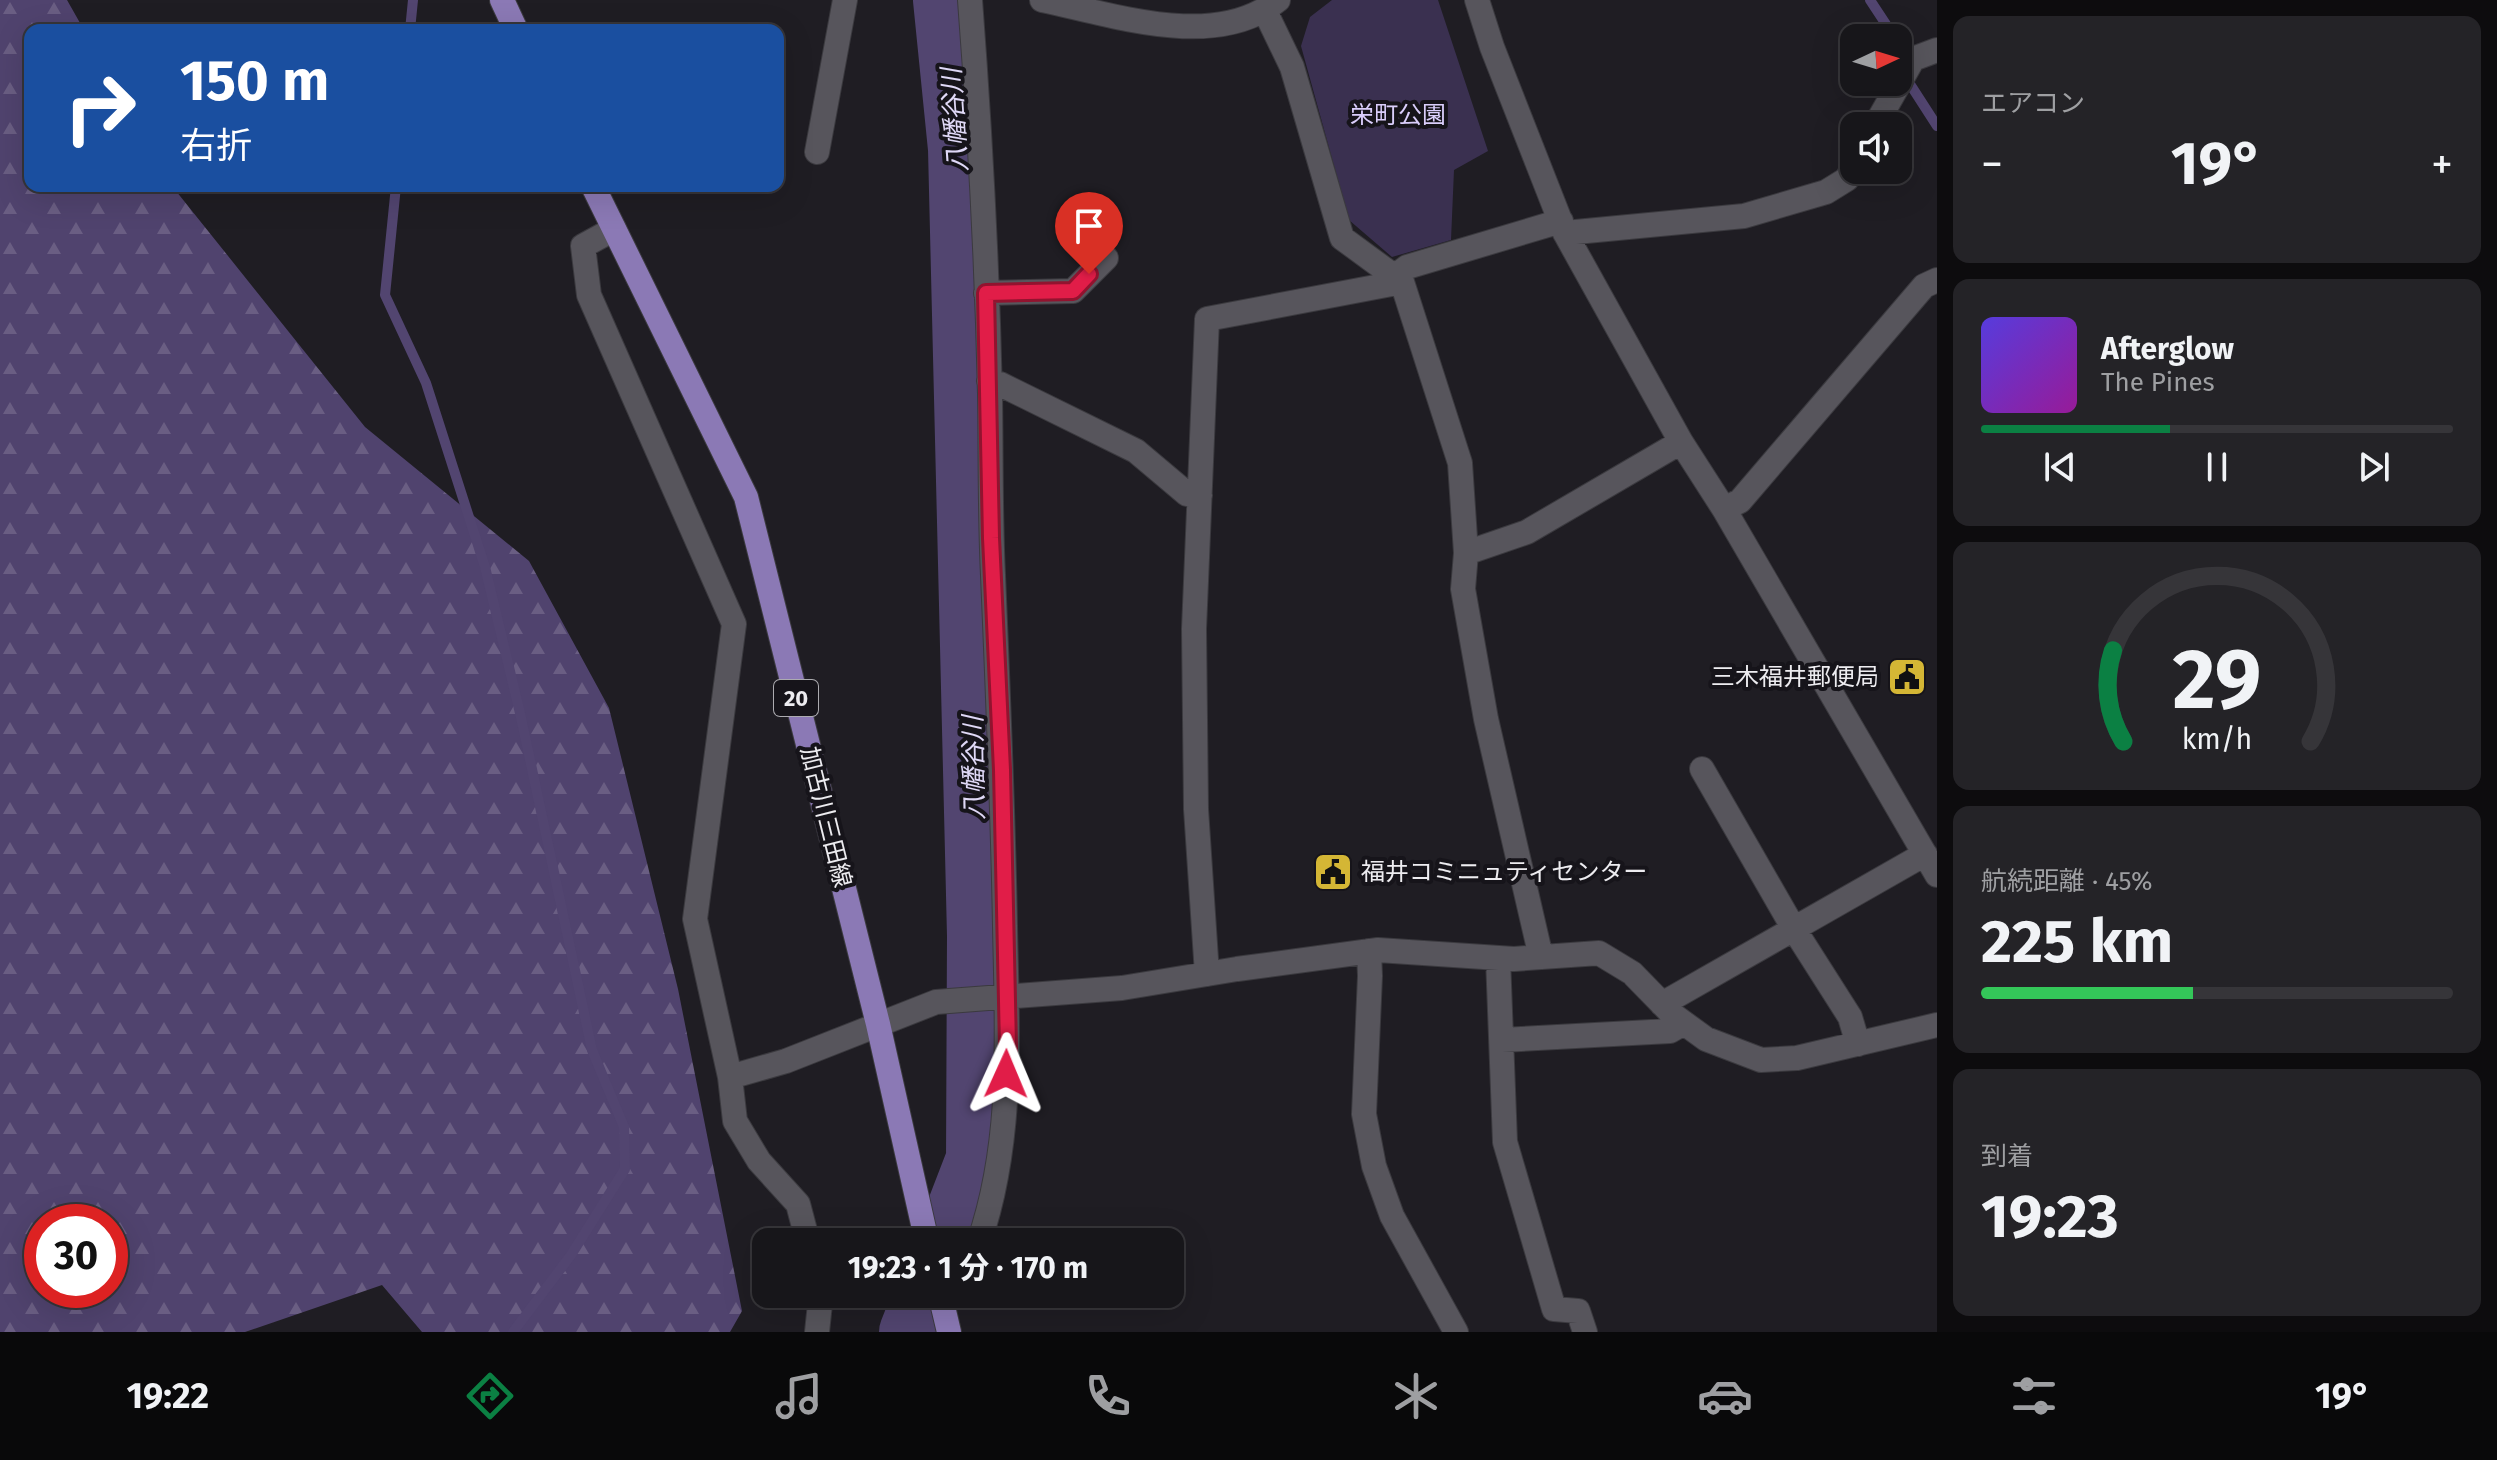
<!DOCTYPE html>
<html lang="ja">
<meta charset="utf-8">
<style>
body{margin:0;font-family:"Fira Sans","Noto Sans JP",sans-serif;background:#242327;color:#f1f3f6;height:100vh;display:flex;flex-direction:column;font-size:30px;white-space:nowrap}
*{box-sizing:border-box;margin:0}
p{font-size:26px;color:#9e9fa2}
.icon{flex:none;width:44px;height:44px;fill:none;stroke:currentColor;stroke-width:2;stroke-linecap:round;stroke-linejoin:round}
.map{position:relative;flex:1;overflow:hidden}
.sheet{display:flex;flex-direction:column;gap:16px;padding:16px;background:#0d0c0e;width:560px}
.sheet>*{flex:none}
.banner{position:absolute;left:24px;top:24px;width:760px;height:168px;border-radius:16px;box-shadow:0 8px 32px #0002,0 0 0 2px #363539;background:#1a4fa0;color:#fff;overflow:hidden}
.needle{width:52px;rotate:86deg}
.fabs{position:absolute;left:1840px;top:24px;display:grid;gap:16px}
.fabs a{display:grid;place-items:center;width:72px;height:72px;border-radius:16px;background:#17161a;box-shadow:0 8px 32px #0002,0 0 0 2px #363539;font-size:40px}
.speed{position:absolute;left:24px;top:1204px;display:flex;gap:16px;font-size:40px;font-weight:700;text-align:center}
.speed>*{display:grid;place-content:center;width:104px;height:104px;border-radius:50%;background:#17161a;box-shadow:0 8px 32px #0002,0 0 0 2px #363539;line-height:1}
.speed .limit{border:12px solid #d22;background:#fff;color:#111}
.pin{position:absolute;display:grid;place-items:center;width:68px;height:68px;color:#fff;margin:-82px -34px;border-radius:50% 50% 50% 0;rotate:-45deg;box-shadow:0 0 8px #0007}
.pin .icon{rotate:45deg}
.me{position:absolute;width:88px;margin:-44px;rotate:1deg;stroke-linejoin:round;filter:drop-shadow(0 0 6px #0008)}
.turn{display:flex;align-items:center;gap:28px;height:168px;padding:0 24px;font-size:36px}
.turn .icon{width:104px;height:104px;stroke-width:2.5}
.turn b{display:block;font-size:56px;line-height:68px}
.big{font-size:60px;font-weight:700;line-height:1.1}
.sheet .card{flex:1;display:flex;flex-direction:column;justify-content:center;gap:12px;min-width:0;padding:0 28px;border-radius:16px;background:#242327}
.sheet .dial{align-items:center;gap:0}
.dial svg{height:208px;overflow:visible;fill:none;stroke:#363539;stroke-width:7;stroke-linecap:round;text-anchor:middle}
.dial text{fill:#f1f3f6;stroke:none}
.song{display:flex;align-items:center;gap:24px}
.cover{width:96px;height:96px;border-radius:12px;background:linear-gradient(135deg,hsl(250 70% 55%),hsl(300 70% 35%))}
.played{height:8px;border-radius:4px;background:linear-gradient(90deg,#0b8043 40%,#363539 40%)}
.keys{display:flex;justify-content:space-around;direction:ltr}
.heat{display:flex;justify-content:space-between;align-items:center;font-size:44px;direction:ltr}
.charge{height:12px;border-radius:6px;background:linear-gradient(90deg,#34c759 45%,#363539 0)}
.trip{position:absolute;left:752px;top:1228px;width:432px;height:80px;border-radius:16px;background:#17161a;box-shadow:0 8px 32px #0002,0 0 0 2px #363539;font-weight:700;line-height:80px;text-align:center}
.dock{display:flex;height:128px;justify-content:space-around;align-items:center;background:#09090a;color:#9e9fa2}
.dock .icon{width:56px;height:56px}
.dock .active{color:#0b8043}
.dock b{font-size:36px;color:#f1f3f6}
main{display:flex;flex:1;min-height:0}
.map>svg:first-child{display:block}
.forest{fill:url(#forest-firs);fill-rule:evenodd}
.green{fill:#3a3050}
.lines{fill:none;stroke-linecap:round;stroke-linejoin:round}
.stream{stroke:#524570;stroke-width:10}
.river{stroke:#524570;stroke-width:62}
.minor-casing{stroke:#3b3a3f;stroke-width:26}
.major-casing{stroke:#3b3a3f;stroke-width:26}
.minor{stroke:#57555c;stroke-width:24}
.major{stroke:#8b79b5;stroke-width:24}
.route-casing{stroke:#92132f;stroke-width:20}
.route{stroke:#e11d48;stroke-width:14}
.labels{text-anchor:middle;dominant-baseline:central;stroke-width:8;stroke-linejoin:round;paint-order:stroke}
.shield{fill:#16141a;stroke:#acabb0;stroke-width:2}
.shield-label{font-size:22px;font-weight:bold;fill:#edecf0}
.park-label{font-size:24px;fill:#dacefb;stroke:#16141a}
.poi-label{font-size:24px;fill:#edecf0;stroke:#16141a;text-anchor:end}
.street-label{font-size:24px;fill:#edecf0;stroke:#16141a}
.water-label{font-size:26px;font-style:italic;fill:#e0d9f7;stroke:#16141a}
</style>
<main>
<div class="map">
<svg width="1937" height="1332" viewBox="0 0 1937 1332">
<defs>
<pattern id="forest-firs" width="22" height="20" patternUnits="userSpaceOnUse" patternTransform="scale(2)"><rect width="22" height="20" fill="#50436e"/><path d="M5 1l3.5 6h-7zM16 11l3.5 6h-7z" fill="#6a5e83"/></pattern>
</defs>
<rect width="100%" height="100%" fill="#1f1d23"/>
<path class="forest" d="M 0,0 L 67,0 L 84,30 L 30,30 L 30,186 L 172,186 L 365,427 L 529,561 L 609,708 L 678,989 L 742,1311 L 730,1332 L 422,1332 L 382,1285 L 245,1332 L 0,1332 ZM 42,1222 L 110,1222 L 110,1290 L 42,1290 Z"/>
<path class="green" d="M 1332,0 L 1438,0 L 1488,151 L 1454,170 L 1451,240 L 1392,257 L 1349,220 L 1301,46 L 1310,17 Z"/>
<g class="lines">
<path class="stream" d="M 1870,0 L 1895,38
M 410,30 L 413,0
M 1908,81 L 1937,126
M 396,186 L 385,295 L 426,383 L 485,567 L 520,713 L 592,1050 L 624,1127 L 625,1169 L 571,1255 L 513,1332"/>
<path class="river" d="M 944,0 L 959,149 L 978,936 L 977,1159 L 945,1242
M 910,1332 L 925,1294"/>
<defs>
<path id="minor" d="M 970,0 C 980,131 987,262 990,394 C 991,454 990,515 993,575 C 998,692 1003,809 1005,926 C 1007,1032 1014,1140 979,1242
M 1042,0 C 1114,15 1216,51 1278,0
M 1477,0 L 1492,47 L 1565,233 L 1681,442 L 1724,509 L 1937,875
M 1265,11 L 1292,67 L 1342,238 L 1402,282 L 1460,463 L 1466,553
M 1875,126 L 1913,59 L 1937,50
M 817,152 L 845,0
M 614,229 L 583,246 L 589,295 L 734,624 L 695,919 L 730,1077 L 735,1121 L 759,1161 L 798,1204 L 808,1242
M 1565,233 L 1744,216 L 1826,192 L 1847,179 L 1854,165
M 1394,277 L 1407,267 L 1561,221
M 986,293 L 1073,291 L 1106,258
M 989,381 L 1000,384 L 1136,451 L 1187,494 L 1200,495
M 1724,509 L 1740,501 L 1924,286 L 1937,280
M 1702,769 L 1794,929 L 1850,1017 L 1858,1044
M 1369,951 L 1370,976 L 1364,1114 L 1374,1166 L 1392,1216 L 1456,1332
M 1541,957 L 1486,719 L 1463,589 L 1466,553 L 1527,532 L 1681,442
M 1498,958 L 1505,1142 L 1554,1309 L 1578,1311 L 1585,1332
M 1207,974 L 1196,809 L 1194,629 L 1207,319 L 1402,282
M 1662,1004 L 1925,854
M 1502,1040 L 1670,1031 L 1684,1023
M 730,1077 L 786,1061 L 936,1002 L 1122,988 L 1237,969 L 1378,950 L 1514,959 L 1599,953 L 1632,973 L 1673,1015 L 1706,1039 L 1761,1060 L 1797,1058 L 1937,1025
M 817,1332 L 821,1294"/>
<path id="major" d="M 502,0 L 516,30
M 593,186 L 746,497 L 878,1024 L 927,1242
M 940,1294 L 949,1332"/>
</defs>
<use href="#minor" class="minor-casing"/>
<use href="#major" class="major-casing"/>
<use href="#minor" class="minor"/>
<use href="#major" class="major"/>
</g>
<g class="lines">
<defs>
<path id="route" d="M 1006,1074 L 1008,1047 L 1002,770 L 991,538 L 986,293 L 1073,291 L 1089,274"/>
</defs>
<use href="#route" class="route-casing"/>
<use href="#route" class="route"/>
</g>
<defs>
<symbol id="civic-square" viewBox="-11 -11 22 22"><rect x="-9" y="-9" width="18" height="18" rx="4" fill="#d4b635" stroke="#16141a"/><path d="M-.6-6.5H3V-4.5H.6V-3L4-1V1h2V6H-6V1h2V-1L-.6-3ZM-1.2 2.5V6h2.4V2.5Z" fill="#111"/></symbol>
</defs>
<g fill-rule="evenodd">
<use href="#civic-square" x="1885" y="655" width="44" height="44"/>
<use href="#civic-square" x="1311" y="850" width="44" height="44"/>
</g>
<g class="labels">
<rect class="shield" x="774" y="680" width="44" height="36" rx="6"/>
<g class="shield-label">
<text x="796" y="698">20</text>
</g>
<g class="park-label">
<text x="1398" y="115">栄町公園</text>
</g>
<g class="poi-label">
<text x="1879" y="677">三木福井郵便局</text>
<text x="1361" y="872" text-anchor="start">福井コミニュティセンター</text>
</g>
<g class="street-label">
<text transform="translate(826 817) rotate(76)">加古川三田線</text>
</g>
<g class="water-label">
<text transform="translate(955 120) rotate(-94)">八幡谷川</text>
<text transform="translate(974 768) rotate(-91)">八幡谷川</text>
</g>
</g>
</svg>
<div class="fabs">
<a><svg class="needle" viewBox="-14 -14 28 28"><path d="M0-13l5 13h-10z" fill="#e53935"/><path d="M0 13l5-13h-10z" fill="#9e9fa2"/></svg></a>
<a><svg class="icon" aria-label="sound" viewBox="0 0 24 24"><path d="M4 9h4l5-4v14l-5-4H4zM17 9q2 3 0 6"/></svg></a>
</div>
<div class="speed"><div class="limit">30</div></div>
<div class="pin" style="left:1089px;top:274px;background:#d93025"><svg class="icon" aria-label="arrive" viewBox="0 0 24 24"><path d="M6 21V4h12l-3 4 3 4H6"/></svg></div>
<svg class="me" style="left:1006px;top:1074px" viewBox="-20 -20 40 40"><path d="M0-17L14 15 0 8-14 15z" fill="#e11d48" stroke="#fff" stroke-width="4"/></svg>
<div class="trip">19:23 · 1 分 · 170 m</div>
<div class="banner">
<div class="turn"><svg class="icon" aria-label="right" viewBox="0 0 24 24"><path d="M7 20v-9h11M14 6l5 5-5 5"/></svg><div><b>150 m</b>右折</div></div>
</div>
</div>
<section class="sheet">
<div class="card"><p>エアコン</p>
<div class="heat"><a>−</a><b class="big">19°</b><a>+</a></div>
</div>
<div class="card">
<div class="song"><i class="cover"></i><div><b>Afterglow</b><p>The Pines</p></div></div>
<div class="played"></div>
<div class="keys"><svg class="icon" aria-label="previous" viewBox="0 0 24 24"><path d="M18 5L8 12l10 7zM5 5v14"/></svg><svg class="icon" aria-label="pause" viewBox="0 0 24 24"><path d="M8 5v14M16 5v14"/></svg><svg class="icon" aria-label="next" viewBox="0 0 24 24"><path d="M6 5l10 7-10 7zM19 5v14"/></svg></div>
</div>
<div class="card dial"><svg viewBox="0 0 100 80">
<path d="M14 69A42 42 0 1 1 86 69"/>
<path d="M14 69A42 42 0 0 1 10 34" stroke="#0b8043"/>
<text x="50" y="56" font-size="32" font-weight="700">29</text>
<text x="50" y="72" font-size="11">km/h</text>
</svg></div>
<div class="card"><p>航続距離 · 45%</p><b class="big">225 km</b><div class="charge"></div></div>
<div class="card"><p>到着</p><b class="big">19:23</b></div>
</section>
</main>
<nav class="dock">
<b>19:22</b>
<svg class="icon active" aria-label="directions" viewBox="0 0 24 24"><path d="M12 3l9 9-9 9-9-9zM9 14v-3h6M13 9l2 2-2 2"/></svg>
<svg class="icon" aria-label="music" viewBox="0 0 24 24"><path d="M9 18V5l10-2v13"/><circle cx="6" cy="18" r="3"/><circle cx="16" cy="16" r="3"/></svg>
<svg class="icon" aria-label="phone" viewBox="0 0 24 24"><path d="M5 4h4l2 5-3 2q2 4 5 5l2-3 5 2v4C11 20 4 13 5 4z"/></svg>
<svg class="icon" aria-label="climate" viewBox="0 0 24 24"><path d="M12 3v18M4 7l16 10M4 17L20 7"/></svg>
<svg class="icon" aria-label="car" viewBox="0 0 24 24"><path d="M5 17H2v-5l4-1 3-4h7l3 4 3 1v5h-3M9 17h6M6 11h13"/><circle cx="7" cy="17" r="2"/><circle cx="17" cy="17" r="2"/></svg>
<svg class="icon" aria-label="filters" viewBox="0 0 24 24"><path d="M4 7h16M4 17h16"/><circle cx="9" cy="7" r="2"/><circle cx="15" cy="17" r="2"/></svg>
<b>19°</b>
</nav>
